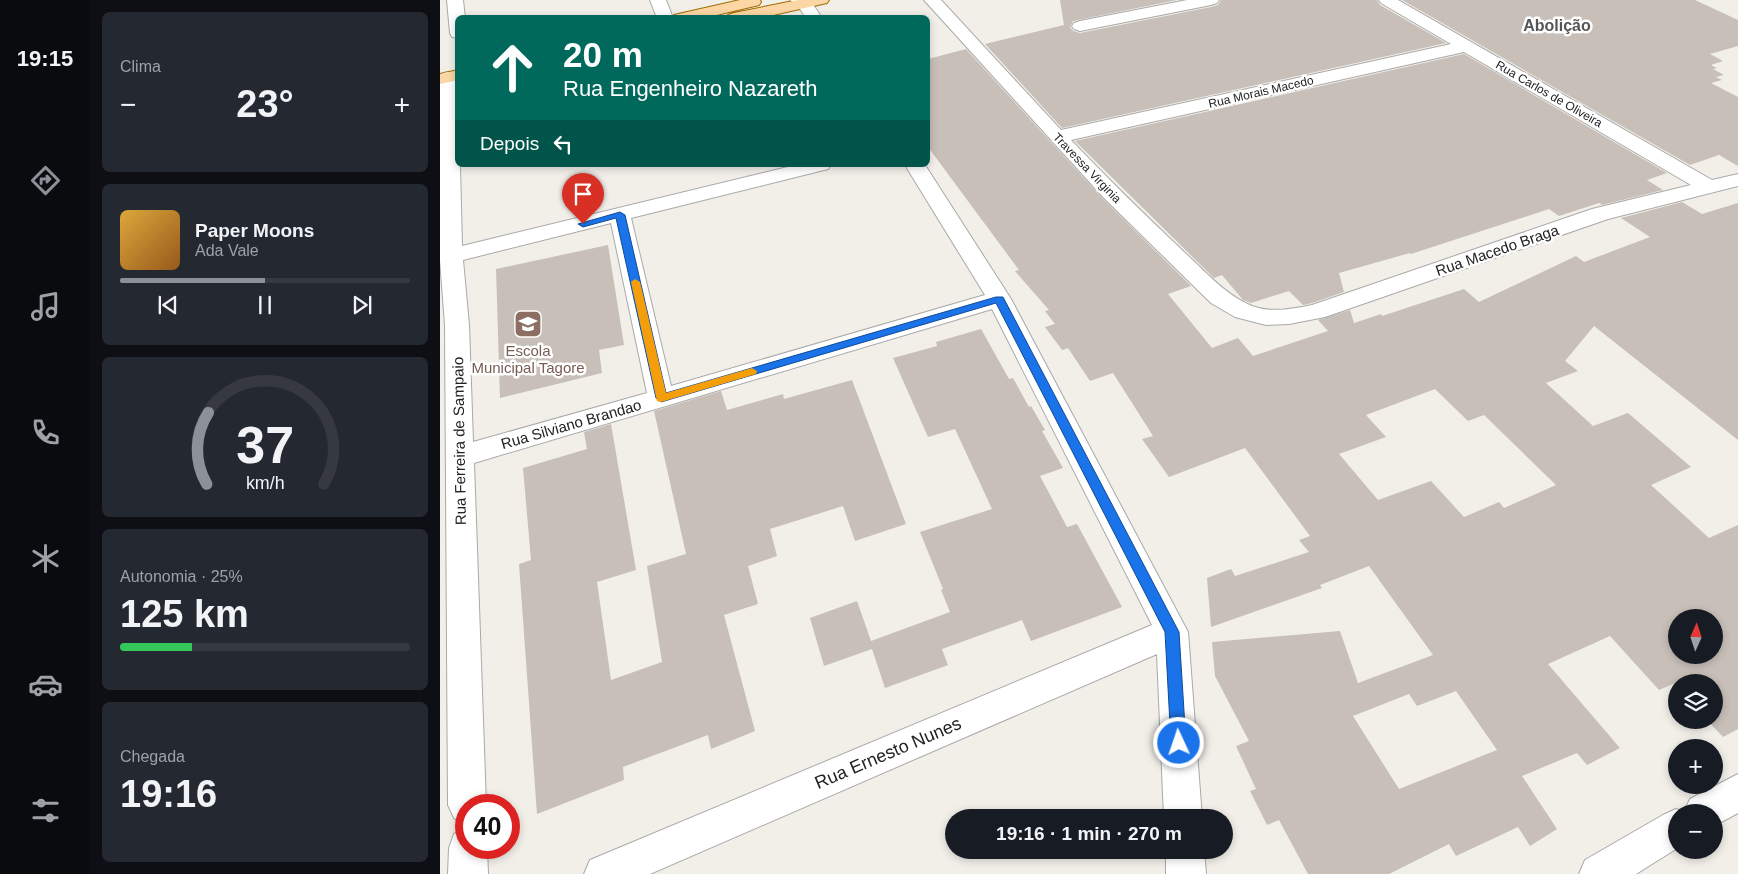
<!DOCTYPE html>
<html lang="pt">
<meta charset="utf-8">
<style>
body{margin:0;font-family:Arial,sans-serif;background:#242831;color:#f1f3f6;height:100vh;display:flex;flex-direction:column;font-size:19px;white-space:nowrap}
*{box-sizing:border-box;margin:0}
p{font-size:16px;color:#9ea1a6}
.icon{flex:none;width:28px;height:28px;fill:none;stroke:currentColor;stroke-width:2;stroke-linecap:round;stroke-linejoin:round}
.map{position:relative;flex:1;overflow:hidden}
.side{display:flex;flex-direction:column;gap:12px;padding:12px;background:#0d0f14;width:350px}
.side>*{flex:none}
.guide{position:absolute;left:15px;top:15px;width:475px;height:152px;border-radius:8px;box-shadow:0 2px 8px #0003;background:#00695c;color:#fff;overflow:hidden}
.needle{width:32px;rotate:3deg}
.fabs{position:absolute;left:1228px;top:609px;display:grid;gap:10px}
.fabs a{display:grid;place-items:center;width:55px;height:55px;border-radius:50%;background:#171b24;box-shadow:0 2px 8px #0003;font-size:25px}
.speed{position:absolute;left:15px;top:794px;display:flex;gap:10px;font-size:25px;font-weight:700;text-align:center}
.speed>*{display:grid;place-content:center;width:65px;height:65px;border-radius:50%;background:#171b24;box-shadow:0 2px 8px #0003;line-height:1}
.speed .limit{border:8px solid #d22;background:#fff;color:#111}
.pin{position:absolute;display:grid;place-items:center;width:42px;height:42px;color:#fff;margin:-51px -21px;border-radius:50% 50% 50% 0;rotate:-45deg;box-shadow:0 0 5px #0007}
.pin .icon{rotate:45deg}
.me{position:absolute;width:55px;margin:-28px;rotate:357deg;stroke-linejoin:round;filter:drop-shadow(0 0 4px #0008)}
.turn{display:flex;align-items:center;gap:18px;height:105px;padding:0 25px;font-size:22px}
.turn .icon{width:65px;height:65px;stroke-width:2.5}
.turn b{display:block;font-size:35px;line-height:42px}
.then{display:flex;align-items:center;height:48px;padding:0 25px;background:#0003;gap:10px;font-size:19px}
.big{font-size:38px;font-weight:800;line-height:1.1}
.side .card{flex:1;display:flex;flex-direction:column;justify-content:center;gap:8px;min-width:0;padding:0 18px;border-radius:8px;background:#242831}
.side .dial{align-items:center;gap:0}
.dial svg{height:130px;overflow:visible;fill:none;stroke:#363941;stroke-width:7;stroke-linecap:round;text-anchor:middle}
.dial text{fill:#f1f3f6;stroke:none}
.song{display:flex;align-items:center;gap:15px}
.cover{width:60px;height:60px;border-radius:8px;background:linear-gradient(135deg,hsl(40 70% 55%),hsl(30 70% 35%))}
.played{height:5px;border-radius:2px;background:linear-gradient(90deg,#8c9099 50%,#363941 50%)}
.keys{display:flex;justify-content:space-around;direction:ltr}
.heat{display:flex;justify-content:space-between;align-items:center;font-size:28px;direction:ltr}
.charge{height:8px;border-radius:4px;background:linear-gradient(90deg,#34c759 25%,#363941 0)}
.trip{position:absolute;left:505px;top:809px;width:288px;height:50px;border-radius:25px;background:#171b24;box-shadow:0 2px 8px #0003;font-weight:800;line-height:50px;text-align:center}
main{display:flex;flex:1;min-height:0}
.tab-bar{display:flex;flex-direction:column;width:90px;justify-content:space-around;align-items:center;background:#090b0e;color:#9ea1a6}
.tab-bar .icon{width:35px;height:35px}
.tab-bar .active{color:#8c9099}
.tab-bar b{font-size:22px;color:#f1f3f6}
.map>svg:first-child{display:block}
.building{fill:#c7bfb8;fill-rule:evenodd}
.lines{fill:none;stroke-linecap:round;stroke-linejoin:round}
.minor-casing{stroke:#a9a9a9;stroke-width:2}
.major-casing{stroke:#a06b00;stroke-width:2}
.minor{fill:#fff;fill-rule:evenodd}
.major{fill:#fcd6a4;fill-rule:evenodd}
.route{fill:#1a73e8;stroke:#114b97}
.slow{fill:#f59e0b}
.labels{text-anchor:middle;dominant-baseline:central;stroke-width:5;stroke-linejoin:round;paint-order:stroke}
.far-street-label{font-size:12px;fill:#222;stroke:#fff}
.street-label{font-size:15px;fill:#222;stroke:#fff}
.education-label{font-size:15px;fill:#785e54;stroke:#fff}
.far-district-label{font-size:16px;font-weight:bold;fill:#555;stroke:#fff}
.near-street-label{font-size:18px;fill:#222;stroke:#fff}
</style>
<main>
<nav class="tab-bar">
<b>19:15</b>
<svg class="icon active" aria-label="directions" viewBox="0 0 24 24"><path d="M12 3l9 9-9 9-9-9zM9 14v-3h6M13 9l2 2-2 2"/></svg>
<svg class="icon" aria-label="music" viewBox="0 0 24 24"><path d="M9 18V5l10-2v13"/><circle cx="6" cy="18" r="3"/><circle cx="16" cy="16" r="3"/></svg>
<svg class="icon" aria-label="phone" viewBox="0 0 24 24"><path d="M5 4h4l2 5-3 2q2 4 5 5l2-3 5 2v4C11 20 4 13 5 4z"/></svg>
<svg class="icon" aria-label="climate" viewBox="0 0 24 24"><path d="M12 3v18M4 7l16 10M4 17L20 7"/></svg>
<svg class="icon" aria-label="car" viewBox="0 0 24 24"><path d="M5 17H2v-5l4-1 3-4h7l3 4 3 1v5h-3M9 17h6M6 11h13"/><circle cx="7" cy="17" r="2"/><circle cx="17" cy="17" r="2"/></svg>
<svg class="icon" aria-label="filters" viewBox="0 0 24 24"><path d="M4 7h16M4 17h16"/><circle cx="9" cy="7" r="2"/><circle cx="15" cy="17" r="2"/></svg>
</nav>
<section class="side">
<div class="card"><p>Clima</p>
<div class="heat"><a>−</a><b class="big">23°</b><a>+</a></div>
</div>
<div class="card">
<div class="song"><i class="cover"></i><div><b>Paper Moons</b><p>Ada Vale</p></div></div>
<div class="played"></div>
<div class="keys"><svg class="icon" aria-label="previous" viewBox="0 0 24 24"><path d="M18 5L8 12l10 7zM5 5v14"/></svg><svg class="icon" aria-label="pause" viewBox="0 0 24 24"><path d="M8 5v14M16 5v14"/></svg><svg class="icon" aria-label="next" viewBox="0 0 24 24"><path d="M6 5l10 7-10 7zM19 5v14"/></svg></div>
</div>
<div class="card dial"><svg viewBox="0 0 100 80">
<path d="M14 69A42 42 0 1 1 86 69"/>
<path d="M14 69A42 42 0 0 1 15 25" stroke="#8c9099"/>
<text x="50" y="56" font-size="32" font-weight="700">37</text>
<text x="50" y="72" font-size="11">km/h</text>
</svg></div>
<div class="card"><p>Autonomia · 25%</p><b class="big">125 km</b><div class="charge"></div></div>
<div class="card"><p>Chegada</p><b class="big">19:16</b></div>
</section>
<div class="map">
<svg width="1298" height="874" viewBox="0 0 1298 874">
<rect width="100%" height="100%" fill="#f2efe9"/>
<path class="building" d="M 620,0 L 737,0 L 633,21 L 630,27 L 633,31 L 640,33 L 771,7 L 778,5 L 781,0 L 937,0 L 940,5 L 1006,43 L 622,128 L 545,44 L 624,25 Z
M 962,0 L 1255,0 L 1298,20 L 1298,46 L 1270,54 L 1283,61 L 1271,65 L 1277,68 L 1273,69 L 1284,75 L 1276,77 L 1282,80 L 1271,83 L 1298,97 L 1298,166 L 1279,155 L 1250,165 Z
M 526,49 L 663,199 L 751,286 L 728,294 L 772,348 L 798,338 L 813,356 L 888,331 L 878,320 L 910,310 L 914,323 L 941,314 L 942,316 L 1024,289 L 1039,302 L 1136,256 L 1144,262 L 1210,237 L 1181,218 L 1242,202 L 1262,214 L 1298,203 L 1298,440 L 1154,326 L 1125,361 L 1138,371 L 1106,383 L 1153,426 L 1188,413 L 1251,467 L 1211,485 L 1269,538 L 1298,525 L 1298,729 L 1283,737 L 1267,720 L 1274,720 L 1274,682 L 1236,682 L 1236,687 L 1233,684 L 1219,690 L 1170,636 L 1108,664 L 1180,748 L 1147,765 L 1137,753 L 1082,776 L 1117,829 L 1090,846 L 1078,827 L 1016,856 L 1009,844 L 949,874 L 868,874 L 839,820 L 827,825 L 810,791 L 816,789 L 796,746 L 809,741 L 775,676 L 772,642 L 900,631 L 918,683 L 993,655 L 929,566 L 880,585 L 882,588 L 771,627 L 767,578 L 791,569 L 795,576 L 869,552 L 859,540 L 870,536 L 805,448 L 729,477 L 702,439 L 713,436 L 673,373 L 650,381 L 628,348 L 622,350 L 605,327 L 615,324 L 605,311 L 609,310 L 575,271 L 579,270 L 488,147 L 488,59 ZM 995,389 L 1028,421 L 1044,415 L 1116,485 L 1064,508 L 1059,502 L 1024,517 L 991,481 L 938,500 L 899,454 L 946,437 L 926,415 ZM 1236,618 L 1274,618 L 1274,655 L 1236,655 ZM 1016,691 L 1057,750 L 959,789 L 913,716 L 969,694 L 977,706 Z
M 1024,54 L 1227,173 L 1207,180 L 1223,190 L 1162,205 L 1159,203 L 1119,216 L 1109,209 L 971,254 L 970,253 L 899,273 L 904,292 L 872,303 L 863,305 L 849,291 L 811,303 L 803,300 L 782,275 L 774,278 L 635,141 Z
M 168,245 L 184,345 L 159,350 L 162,373 L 60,398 L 56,269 Z
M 541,329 L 569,379 L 573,378 L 589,407 L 591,406 L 605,430 L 602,431 L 623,468 L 600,476 L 627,527 L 637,524 L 682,607 L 591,641 L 582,620 L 502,649 L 508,665 L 445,688 L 432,649 L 384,666 L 370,618 L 417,601 L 431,641 L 510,612 L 501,590 L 503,589 L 480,532 L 552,509 L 515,429 L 488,437 L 453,358 L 497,346 L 496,342 Z
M 412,380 L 466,524 L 415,541 L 403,506 L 330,529 L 337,556 L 308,566 L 318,604 L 284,615 L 315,731 L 271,749 L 268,735 L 183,767 L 184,780 L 97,814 L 79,564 L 91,560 L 83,468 L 147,449 L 144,432 L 171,424 L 196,570 L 157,582 L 171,680 L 222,662 L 207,566 L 246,554 L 214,411 L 281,391 L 287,410 L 343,394 L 344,399 Z"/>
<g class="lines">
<defs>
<path id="minor" d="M 7,0 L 23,0 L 25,18 L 18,18 L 18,38 L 12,37 L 10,33 Z
M 210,0 L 226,0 L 233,18 L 217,18 Z
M 350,0 L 370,0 L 382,18 L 366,18 L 358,6 Z
M 484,0 L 501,0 L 621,130 L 1011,44 L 941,3 L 939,0 L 958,0 L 1272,180 L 1298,174 L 1298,186 L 1168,219 L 885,317 L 849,324 L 826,325 L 795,317 L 771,303 L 664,198 ZM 1024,52 L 1251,185 L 1152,209 L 872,305 C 853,309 831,313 812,306 C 785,295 765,271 744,252 C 705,215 667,178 631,140 Z
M 747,0 L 779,0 L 777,3 L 771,5 L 640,31 L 634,29 L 632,26 L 634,23 L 640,21 Z
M 9,72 L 15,73 L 18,76 L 18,165 L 20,165 L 22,246 L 356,165 L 391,165 L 388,169 L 191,218 L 231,386 L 545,295 L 465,165 L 485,165 L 571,299 L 748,632 L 762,818 L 724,818 L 717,654 L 210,874 L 144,874 L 150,860 L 712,625 L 552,309 L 34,463 L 46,805 L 26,805 L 26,823 L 14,818 L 8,805 L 5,325 L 0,260 L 0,77 L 3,73 ZM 171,223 L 207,393 L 33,442 L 29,325 L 23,260 Z
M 1298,774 L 1298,813 L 1274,826 L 1274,812 L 1236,812 L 1236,849 L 1196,874 L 1139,874 L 1145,860 L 1223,815 L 1236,809 L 1244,812 L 1250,799 Z
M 26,829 L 26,848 L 47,848 L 48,874 L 8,874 L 9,848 L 14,834 Z
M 726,850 L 764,850 L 766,874 L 726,874 Z"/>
<path id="major" d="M 300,0 L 320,0 L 321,2 L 319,5 L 264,18 L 232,18 L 234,15 Z
M 358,0 L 389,0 L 387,3 L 320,18 L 286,18 L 288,15 L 294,13 Z
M 18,70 L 18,80 L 0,84 L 0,74 Z"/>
</defs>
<use href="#minor" class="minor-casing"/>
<use href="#major" class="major-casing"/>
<use href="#minor" class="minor"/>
<use href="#major" class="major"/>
</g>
<path class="route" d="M 180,212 L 185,215 L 226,393 L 556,297 L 563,297 L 739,632 L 746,743 L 744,748 L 739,750 L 733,748 L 731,743 L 725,632 L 556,303 L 221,402 L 216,398 L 176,218 L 143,227 L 138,224 Z"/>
<path class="slow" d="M 195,279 L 200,282 L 226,393 L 312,368 L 317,371 L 316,374 L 221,402 L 217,401 L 191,282 Z"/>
<defs>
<symbol id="school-square" viewBox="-11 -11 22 22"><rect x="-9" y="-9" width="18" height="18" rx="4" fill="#8d6e63" stroke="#fff"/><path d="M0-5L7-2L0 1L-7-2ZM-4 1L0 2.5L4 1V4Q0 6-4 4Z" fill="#fff"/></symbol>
</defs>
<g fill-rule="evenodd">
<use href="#school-square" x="72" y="308" width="32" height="32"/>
</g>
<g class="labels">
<g class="far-street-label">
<text transform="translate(821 92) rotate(-13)">Rua Morais Macedo</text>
<text transform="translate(1109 94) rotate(30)">Rua Carlos de Oliveira</text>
<text transform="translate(647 168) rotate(46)">Travessa Virginia</text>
</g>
<g class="street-label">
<text transform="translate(1057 250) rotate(-19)">Rua Macedo Braga</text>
<text transform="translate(131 424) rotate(-16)">Rua Silviano Brandao</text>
<text transform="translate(19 441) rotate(-91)">Rua Ferreira de Sampaio</text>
</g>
<g class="education-label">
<text x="88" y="350">Escola<tspan x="88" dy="17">Municipal Tagore</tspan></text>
</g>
<g class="far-district-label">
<text x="1117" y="25">Abolição</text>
</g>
<g class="near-street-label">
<text transform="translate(448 753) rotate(-23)">Rua Ernesto Nunes</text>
</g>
</g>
</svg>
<div class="fabs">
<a><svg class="needle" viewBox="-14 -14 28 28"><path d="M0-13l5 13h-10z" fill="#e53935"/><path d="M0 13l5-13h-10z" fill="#9ea1a6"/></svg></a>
<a><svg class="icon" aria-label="layers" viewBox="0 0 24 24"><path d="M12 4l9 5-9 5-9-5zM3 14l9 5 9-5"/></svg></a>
<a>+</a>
<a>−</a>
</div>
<div class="speed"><div class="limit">40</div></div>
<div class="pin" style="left:143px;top:224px;background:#d93025"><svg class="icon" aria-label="arrive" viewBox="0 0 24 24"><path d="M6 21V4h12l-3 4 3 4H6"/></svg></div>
<svg class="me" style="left:739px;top:743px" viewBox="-20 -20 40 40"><circle r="17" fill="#1a73e8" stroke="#fff" stroke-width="3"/><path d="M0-11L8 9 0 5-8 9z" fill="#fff"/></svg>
<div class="trip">19:16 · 1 min · 270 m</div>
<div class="guide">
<div class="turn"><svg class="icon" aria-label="ahead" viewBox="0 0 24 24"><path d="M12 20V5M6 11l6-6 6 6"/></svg><div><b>20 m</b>Rua Engenheiro Nazareth</div></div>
<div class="then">Depois<svg class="icon" aria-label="left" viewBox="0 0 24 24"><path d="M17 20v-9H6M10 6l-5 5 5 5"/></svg></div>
</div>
</div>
</main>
